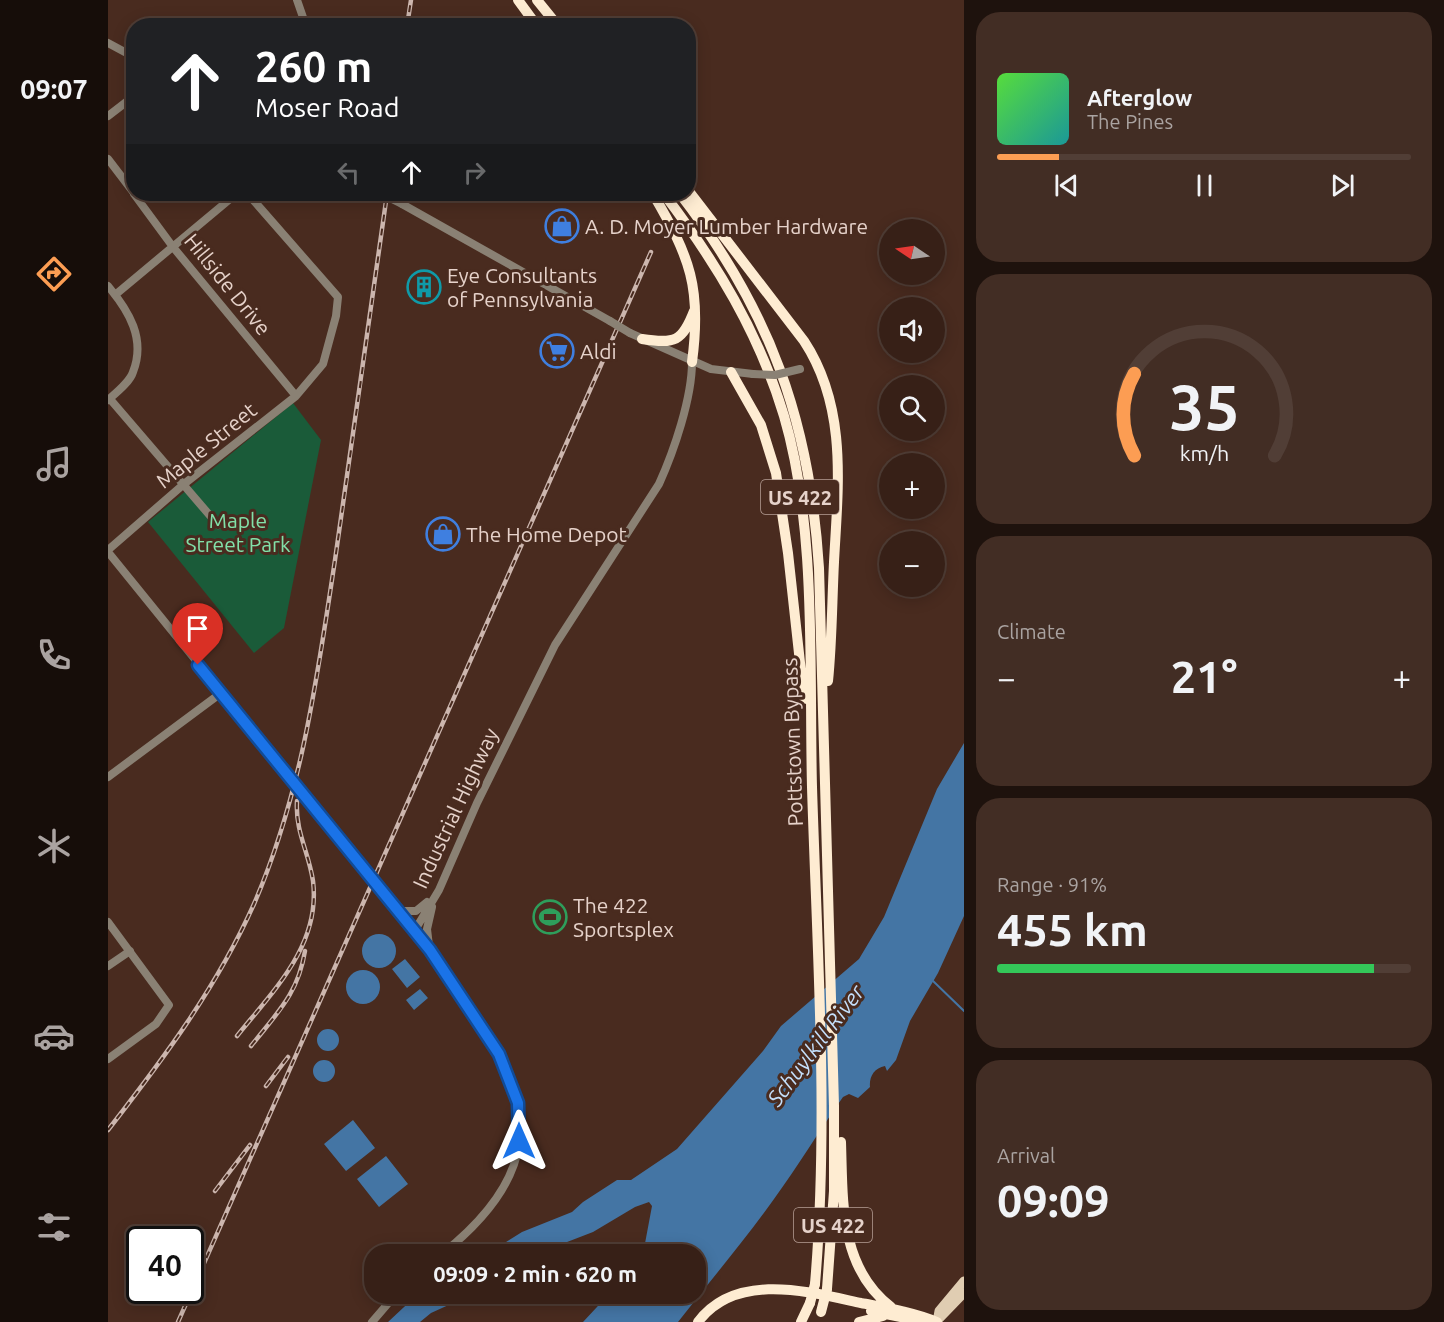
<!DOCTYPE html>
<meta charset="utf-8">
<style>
body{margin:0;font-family:Ubuntu,sans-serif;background:#422d24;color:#f1f3f6;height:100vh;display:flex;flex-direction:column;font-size:22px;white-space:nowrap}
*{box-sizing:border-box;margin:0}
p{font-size:20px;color:#aaa3a1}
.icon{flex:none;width:33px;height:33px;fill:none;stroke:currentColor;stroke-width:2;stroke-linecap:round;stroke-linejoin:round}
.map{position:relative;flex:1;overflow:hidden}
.drawer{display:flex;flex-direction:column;gap:12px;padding:12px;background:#1e120d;width:480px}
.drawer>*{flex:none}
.hud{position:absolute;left:18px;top:18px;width:570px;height:183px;border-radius:24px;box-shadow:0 3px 15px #0003,0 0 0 2px #513e36;background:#202124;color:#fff;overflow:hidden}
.needle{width:39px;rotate:283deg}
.fabs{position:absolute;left:771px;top:219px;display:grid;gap:12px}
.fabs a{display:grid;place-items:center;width:66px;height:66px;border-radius:50%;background:#372017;box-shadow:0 3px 15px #0003,0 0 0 2px #513e36;font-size:30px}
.speed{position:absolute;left:18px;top:1226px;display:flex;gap:12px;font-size:30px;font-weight:700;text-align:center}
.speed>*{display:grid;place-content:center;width:78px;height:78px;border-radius:50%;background:#372017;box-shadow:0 3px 15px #0003,0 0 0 2px #513e36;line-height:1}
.speed .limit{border:3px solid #111;border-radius:9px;background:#fff;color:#111}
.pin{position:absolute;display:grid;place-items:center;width:51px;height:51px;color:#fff;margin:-62px -26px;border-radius:50% 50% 50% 0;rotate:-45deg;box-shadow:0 0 6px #0007}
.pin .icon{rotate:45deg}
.me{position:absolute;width:66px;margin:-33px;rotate:0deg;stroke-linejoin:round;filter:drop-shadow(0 0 4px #0008)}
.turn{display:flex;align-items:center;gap:21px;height:126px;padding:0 30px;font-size:27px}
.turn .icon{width:78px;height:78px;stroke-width:2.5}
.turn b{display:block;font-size:42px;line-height:51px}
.lanes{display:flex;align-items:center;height:57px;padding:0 30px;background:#0003;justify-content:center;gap:30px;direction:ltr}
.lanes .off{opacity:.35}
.big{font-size:45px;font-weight:600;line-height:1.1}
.drawer .widget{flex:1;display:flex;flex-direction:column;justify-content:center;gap:9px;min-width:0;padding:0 21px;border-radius:24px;background:#422d24}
.drawer .dial{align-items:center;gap:0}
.dial svg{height:156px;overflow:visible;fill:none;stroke:#513e36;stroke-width:7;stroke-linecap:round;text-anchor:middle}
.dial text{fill:#f1f3f6;stroke:none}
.song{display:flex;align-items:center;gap:18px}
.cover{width:72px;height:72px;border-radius:9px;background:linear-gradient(135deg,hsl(110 70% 55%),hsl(180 70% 35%))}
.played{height:6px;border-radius:3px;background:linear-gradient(90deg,#fc9d53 15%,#513e36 15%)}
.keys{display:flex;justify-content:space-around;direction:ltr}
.heat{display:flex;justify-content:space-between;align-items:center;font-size:33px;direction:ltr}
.charge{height:9px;border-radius:4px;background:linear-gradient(90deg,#34c759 91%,#513e36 0)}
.trip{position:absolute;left:256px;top:1244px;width:342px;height:60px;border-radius:24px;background:#372017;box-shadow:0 3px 15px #0003,0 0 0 2px #513e36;font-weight:600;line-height:60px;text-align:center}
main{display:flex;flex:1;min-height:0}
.menu{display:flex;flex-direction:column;width:108px;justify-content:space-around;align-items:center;background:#160d09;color:#aaa3a1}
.menu .icon{width:42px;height:42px}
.menu .active{color:#fc9d53}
.menu b{font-size:27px;color:#f1f3f6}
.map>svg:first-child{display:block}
.green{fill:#1a5b39}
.water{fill:#4475a4}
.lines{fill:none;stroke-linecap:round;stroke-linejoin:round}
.stream{stroke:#4475a4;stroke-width:2}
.minor{stroke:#8a8174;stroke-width:8}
.major{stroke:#e0cdb2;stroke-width:9}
.highway{stroke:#feecd2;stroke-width:10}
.rail-casing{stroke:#ccb6ae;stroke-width:4.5}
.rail{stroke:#492b1f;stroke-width:2;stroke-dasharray:7;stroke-linecap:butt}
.minor-bridge{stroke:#8a8174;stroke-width:8}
.highway-bridge{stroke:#feecd2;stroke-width:10}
.route-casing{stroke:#114b97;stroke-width:15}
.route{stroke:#1a73e8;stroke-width:10}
.labels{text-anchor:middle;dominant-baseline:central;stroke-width:6;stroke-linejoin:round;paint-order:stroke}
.shield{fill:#492b1f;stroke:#b7a097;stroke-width:1.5}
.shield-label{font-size:20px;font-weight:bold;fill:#e6d2ca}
.poi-label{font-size:21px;fill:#e6d2ca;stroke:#492b1f;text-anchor:start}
.street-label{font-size:21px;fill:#e6d2ca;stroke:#492b1f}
.park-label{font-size:21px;fill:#82e1a9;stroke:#492b1f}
.water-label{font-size:22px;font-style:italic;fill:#c4dffb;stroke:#492b1f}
</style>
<main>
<nav class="menu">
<b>09:07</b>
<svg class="icon active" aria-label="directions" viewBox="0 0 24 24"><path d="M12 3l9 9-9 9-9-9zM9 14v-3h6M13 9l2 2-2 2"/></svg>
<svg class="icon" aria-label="music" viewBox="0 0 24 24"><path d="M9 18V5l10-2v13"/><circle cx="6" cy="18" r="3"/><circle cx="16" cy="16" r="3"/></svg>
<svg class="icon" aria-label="phone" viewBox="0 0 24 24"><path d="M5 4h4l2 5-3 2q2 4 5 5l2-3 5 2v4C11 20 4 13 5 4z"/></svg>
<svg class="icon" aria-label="climate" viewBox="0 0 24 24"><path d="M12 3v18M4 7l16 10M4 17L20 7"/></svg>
<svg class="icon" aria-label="car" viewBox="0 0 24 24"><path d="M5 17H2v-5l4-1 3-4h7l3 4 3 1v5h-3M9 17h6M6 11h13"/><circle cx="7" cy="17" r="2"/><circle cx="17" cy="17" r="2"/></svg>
<svg class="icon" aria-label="filters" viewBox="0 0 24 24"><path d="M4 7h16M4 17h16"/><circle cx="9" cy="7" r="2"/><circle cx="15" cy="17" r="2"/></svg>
</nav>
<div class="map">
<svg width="856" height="1322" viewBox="0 0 856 1322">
<rect width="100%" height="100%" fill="#492b1f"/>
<path class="green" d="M 185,403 L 213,440 L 176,628 L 146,653 L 40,522 Z"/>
<path class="water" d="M 856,743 L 856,916 L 830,973 L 802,1021 L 788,1060 L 779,1071 L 777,1066 C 766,1068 761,1077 762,1087 L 750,1098 L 741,1094 L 735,1097 C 711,1131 690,1166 666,1199 C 636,1241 602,1281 570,1322 L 475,1322 L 502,1293 L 588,1293 L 588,1254 L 535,1254 L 544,1206 L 541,1202 L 527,1207 L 485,1232 L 428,1254 L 379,1254 L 414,1232 L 464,1212 L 475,1202 L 509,1180 L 523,1180 L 569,1149 L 655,1051 L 673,1026 L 751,959 L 776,917 L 829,789 Z
M254 951a17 17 0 1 1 34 0a17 17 0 1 1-34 0Z
M 297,959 L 312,977 L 299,988 L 284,969 Z
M238 987a17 17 0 1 1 34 0a17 17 0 1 1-34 0Z
M 312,989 L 320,998 L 306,1010 L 298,1000 Z
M209 1040a11 11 0 1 1 22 0a11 11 0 1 1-22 0Z
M205 1071a11 11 0 1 1 22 0a11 11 0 1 1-22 0Z
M 245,1120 L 267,1148 L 238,1171 L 216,1144 Z
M 278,1156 L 300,1184 L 271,1207 L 249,1179 Z
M 311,1293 L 367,1293 L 323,1313 L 312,1322 L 280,1322 Z"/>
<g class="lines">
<path class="stream" d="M 824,980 L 856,1011"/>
<path class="minor" d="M 189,0 L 198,26
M 0,43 L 26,57
M 0,116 L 26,96
M 0,159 L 26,193
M 26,194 L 65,247 L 188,396
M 294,204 L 502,321
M 0,286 C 21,311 38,339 25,372 C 22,382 8,393 0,400
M 7,295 L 128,194
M 522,333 L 603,369 L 645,374
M 2,399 L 110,525
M 0,550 L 76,484 L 188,396 L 215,364 L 228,316 L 230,297 L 140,194
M 0,552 L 171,763
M 0,777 L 113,693
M 205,805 C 255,865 303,923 346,990 C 360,1011 377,1031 390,1053 C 439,1137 402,1200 334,1254
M 291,911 L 308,911 L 319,902
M 0,922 L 61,1005 L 48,1024 L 0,1059
M 307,930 L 331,890 L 369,803 L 447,645 L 551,484 C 566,451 584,398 584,362
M 321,946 L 319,929 L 324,907
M 0,966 L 22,951
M 264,1322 L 289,1293"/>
<path class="major" d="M 828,1322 L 856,1293
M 829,1322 L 831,1311 L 856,1281"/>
<path class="highway" d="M 410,0 L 429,26
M 429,0 L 450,26
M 580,190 L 696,341 C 740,408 730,486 726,562 C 724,602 724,642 720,681
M 545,194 C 582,257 594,288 584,362
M 556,194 C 608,262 651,333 676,416 C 709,528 701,669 704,787 C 709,952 721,1119 707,1284
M 572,194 C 662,310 702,421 711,568 L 726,1106 L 726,1191 L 719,1289
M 534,339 C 567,344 574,342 586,311
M 623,372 L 653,425 L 668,473 L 680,553 L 696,699
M 733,1142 C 735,1201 731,1267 783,1307
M 763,1311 L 812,1321
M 590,1322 C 628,1271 702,1292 753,1303 C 779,1308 805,1312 829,1322
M 693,1322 L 702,1303
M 751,1322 L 775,1316"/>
<defs>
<path id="rail" d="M 299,26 L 303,0
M 129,1036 C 165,991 213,945 205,881 C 201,853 187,831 189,801
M 143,1046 C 169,1013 190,994 197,951
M 158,1086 L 180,1057
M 0,1130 C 56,1058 109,987 146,904 C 194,793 209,678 227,560 C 245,438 262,316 279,194
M 107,1191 L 142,1145
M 70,1322 L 543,252"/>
</defs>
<use href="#rail" class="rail-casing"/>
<use href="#rail" class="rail"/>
<path class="minor-bridge" d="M 274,194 L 294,204
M 502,321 L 522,333
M 645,374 L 667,375 L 692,369
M 171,763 L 205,805"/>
<path class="highway-bridge" d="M 702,1303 L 707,1284
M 713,1312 L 719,1289"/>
</g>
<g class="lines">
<defs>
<path id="route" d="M 90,665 L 322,950 L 391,1054 L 410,1103 L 411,1141"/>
</defs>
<use href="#route" class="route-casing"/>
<use href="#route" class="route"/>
</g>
<defs>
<symbol id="shop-ring" viewBox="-11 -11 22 22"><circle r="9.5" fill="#492b1f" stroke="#3f7fe0" stroke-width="1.5"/><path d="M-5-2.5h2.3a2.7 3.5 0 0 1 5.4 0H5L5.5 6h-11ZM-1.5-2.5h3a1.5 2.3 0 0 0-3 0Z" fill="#3f7fe0"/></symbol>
<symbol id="building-ring" viewBox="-11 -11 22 22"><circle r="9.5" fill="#492b1f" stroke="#0f9aa8" stroke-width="1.5"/><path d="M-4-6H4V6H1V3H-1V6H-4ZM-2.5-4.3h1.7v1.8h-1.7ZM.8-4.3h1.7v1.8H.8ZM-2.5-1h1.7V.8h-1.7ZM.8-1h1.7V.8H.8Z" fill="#0f9aa8"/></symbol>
<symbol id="supermarket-ring" viewBox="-11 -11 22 22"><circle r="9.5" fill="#492b1f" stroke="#3f7fe0" stroke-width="1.5"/><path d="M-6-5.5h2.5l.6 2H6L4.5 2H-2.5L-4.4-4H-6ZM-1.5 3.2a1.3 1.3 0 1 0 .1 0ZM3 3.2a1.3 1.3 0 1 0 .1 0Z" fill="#3f7fe0"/></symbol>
<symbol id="stadium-ring" viewBox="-11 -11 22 22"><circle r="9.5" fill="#492b1f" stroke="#2e9e5b" stroke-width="1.5"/><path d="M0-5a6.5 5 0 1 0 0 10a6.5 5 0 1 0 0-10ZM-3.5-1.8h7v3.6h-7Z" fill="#2e9e5b"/></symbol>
</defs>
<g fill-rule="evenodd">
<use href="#shop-ring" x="435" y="207" width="38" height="38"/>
<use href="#building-ring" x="297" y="268" width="38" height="38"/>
<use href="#supermarket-ring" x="430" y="332" width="38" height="38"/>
<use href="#shop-ring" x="316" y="515" width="38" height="38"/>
<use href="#stadium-ring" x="423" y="898" width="38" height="38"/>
</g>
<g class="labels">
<g class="shield">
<rect x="653" y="480" width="78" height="34" rx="4.5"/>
<rect x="686" y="1208" width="78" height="34" rx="4.5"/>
</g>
<g class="shield-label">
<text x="692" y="497">US 422</text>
<text x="725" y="1225">US 422</text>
</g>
<g class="poi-label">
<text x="477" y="226">A. D. Moyer Lumber Hardware</text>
<text x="339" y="275">Eye Consultants<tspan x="339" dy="24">of Pennsylvania</tspan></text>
<text x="472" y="351">Aldi</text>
<text x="358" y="534">The Home Depot</text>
<text x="465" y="905">The 422<tspan x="465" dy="24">Sportsplex</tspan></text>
</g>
<g class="street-label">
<text transform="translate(120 284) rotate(51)">Hillside Drive</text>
<text transform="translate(98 445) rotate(-39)">Maple Street</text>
<text transform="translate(684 742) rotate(-92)">Pottstown Bypass</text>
<text transform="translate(347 808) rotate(-65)">Industrial Highway</text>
</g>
<g class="park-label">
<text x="130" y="520">Maple<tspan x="130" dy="24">Street Park</tspan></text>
</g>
<g class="water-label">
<text transform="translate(707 1045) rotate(-53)">Schuylkill River</text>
</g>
</g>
</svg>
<div class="fabs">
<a><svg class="needle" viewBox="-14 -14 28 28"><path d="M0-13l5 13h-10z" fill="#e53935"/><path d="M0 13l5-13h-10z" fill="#aaa3a1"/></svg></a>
<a><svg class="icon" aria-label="sound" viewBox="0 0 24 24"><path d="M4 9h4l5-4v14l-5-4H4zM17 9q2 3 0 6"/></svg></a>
<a><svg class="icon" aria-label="search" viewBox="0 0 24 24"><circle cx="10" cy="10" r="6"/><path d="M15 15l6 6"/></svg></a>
<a>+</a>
<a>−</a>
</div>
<div class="speed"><div class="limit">40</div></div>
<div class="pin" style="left:90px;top:665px;background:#d93025"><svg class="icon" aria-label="arrive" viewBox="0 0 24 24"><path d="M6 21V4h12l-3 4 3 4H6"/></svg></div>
<svg class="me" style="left:411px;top:1141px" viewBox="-20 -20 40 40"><path d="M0-17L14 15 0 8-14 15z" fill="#1a73e8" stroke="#fff" stroke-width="4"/></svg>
<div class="trip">09:09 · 2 min · 620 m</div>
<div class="hud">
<div class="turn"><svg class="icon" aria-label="ahead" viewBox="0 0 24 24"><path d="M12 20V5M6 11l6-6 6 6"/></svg><div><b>260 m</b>Moser Road</div></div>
<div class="lanes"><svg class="icon off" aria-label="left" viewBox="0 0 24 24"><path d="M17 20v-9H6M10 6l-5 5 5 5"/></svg><svg class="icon" aria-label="ahead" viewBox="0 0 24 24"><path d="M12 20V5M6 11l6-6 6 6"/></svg><svg class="icon off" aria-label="right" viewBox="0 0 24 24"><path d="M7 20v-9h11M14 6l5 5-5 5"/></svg></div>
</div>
</div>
<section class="drawer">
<div class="widget">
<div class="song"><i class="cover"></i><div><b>Afterglow</b><p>The Pines</p></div></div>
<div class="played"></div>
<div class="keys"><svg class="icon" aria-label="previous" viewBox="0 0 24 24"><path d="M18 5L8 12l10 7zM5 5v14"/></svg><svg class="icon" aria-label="pause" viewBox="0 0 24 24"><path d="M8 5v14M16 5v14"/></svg><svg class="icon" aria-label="next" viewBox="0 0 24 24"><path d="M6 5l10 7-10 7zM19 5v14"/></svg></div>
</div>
<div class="widget dial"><svg viewBox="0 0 100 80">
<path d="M14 69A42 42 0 1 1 86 69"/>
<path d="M14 69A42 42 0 0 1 14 27" stroke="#fc9d53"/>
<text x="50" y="56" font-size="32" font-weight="700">35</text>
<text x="50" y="72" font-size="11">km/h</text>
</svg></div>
<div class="widget"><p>Climate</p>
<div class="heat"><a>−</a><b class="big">21°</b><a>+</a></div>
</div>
<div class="widget"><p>Range · 91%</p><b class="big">455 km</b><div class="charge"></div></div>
<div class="widget"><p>Arrival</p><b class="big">09:09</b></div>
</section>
</main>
